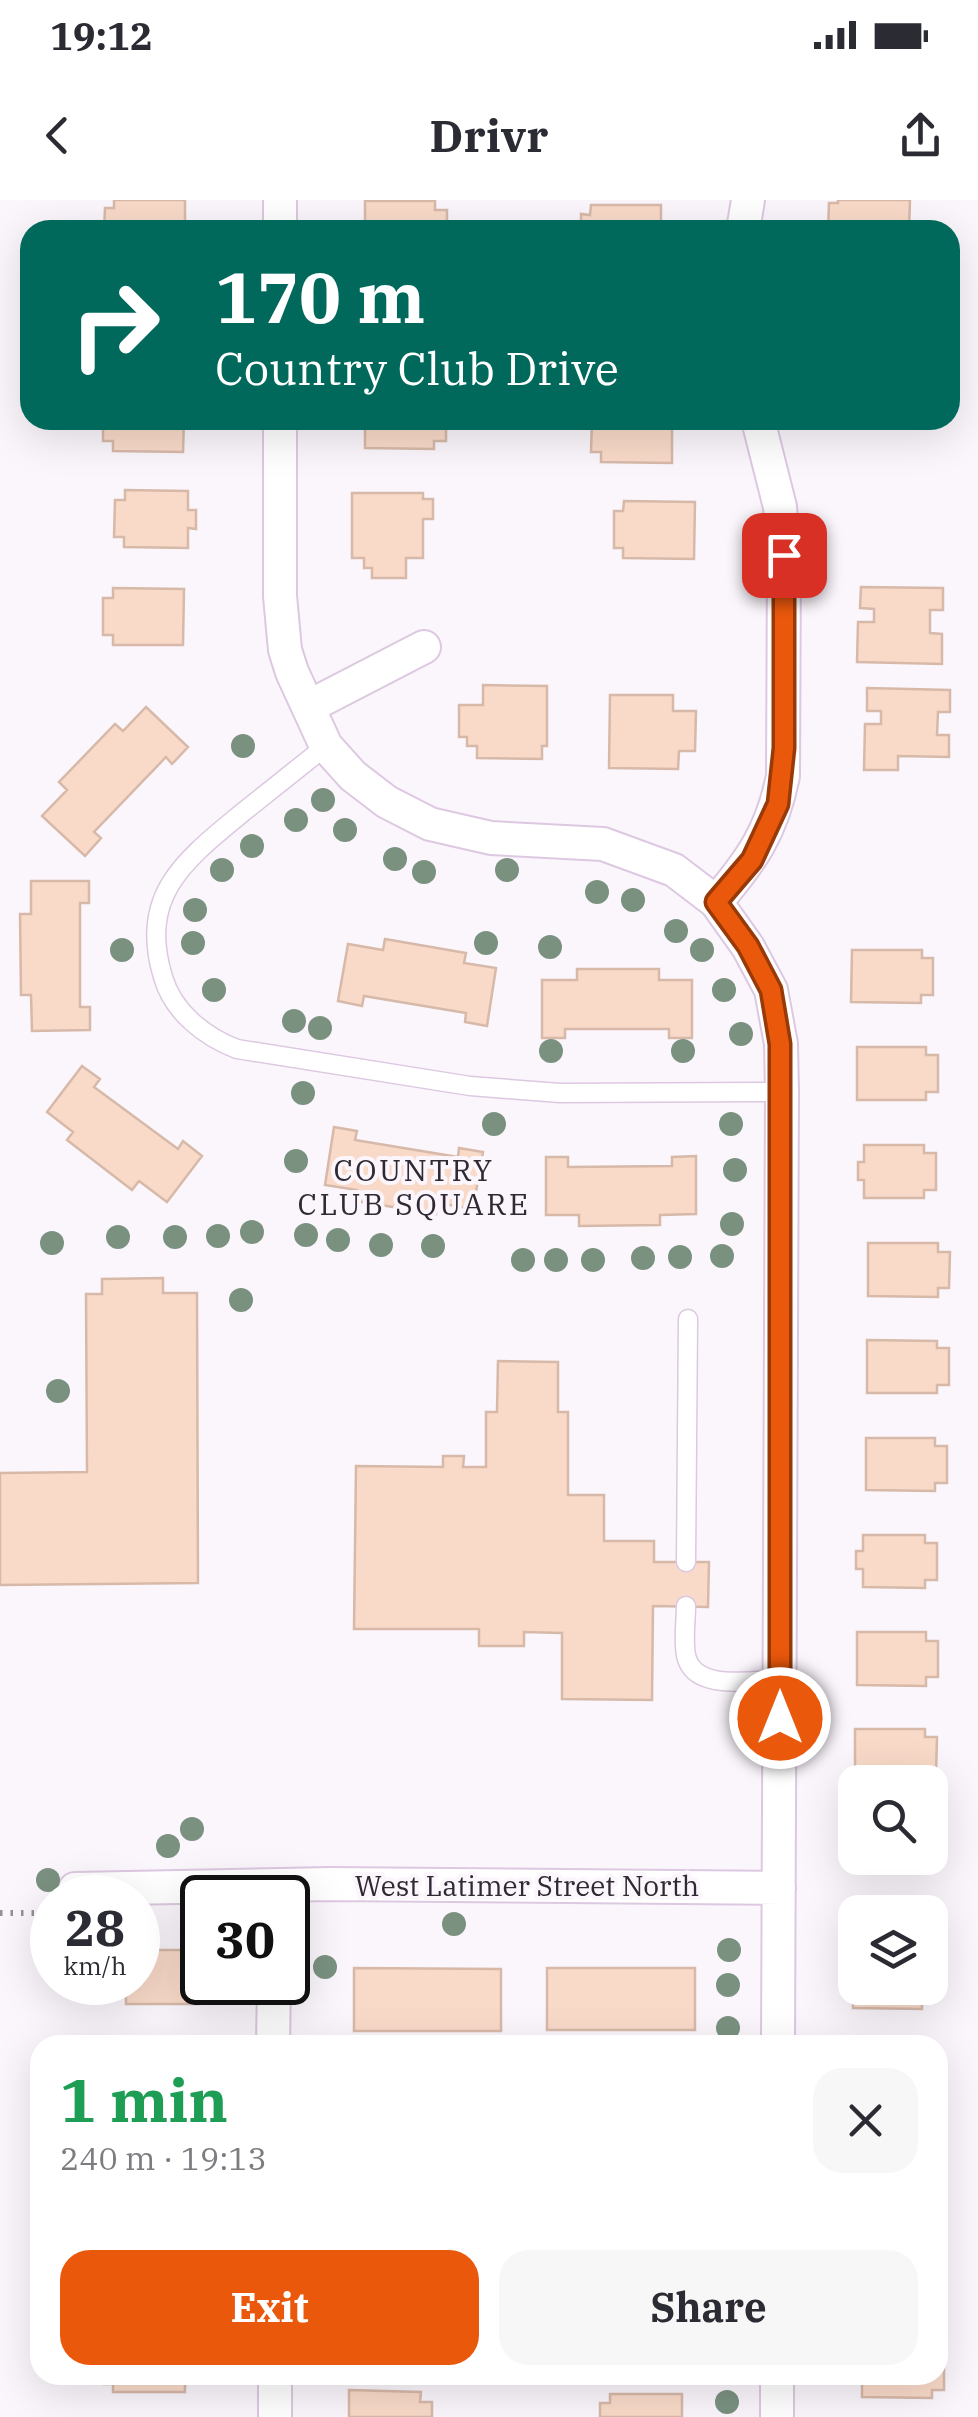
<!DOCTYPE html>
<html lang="en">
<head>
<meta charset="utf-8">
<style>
  :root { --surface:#fff; --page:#f7f7f7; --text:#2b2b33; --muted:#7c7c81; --accent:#ea580c }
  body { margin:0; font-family:"IBM Plex Serif",serif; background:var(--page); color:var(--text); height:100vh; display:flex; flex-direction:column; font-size:38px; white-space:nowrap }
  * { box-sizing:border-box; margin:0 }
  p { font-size:32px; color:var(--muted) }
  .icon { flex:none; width:55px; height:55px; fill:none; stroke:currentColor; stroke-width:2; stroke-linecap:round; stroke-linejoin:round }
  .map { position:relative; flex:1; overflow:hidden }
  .side { position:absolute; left:30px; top:1835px; width:918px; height:350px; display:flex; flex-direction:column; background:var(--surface); border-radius:30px; box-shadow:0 10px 40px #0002 }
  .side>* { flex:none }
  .hud { position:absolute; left:20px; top:20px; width:940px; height:210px; border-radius:30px; box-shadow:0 10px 40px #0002; background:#00695c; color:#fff; overflow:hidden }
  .buttons { position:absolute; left:838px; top:1565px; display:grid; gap:20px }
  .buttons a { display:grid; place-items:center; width:110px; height:110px; border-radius:20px; background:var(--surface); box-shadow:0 10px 40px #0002; font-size:50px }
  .speed { position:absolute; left:30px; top:1675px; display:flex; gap:20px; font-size:50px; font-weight:700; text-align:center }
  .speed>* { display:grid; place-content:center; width:130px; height:130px; border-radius:50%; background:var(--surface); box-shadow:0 10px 40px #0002; line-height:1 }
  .speed small { font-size:25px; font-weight:400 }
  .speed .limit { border:5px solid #111; border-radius:15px; background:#fff; color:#111 }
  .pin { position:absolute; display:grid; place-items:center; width:85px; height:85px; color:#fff; margin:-42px; border-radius:20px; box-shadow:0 5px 15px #0006 }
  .me { position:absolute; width:110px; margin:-55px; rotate:0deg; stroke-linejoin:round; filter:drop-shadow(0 0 8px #0008) }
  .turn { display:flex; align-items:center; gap:35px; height:210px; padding:0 30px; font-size:45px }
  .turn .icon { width:130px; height:130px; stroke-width:2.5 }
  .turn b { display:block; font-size:70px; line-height:85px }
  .round { display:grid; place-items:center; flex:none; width:105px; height:105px; border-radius:30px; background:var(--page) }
  .summary { display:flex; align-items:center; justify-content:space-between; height:170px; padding:0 30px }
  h1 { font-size:60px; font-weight:800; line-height:75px; color:#1e9e55 }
  .action { display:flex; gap:20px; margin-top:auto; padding:20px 30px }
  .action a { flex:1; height:115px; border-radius:30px; background:var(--accent); color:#fff; font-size:40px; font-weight:800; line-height:115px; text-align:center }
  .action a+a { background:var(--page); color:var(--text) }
  .status { display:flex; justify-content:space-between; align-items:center; height:70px; padding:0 50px; background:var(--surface); direction:ltr }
  .status svg { height:28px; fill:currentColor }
  header { display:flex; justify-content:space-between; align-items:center; height:130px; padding:0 30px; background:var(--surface); font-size:45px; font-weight:800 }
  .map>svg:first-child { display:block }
  .building { fill:#f9dac9; stroke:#d7b9a9; stroke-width:2.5 }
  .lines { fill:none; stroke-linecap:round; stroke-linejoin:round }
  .lane-casing { stroke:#ddc8e1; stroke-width:21 }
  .street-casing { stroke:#ddc8e1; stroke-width:36 }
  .path { stroke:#968f97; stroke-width:6; stroke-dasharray:2.5 8; stroke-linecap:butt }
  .lane { stroke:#fff; stroke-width:18 }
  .street { stroke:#fff; stroke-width:32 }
  .tree { fill:#7a9180 }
  .route-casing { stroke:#983908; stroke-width:25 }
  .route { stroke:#ea580c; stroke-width:18 }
  .labels { text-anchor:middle; stroke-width:8; stroke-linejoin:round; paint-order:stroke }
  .street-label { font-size:28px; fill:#302832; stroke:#fbf6fc }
  .neighbourhood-label { font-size:30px; letter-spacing:2.5px; fill:#302832; stroke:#fbf6fc }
</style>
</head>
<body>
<div class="status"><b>19:12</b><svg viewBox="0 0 49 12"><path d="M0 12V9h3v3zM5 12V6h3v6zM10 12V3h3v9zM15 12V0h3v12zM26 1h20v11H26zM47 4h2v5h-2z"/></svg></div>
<header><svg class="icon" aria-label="back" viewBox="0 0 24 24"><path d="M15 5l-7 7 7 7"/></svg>Drivr<svg class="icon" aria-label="share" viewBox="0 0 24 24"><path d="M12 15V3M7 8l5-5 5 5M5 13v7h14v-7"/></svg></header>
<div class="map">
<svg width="978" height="2217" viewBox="0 0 978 2217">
  <rect width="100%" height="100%" fill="#fbf6fc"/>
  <path class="building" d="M114 0H185V30H104L105 8H114Z
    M838 0H910L909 30H828L829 3H838Z
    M365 1H435V10H447V30H365Z
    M591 5H661V30H581V14L590 15Z
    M103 220H184L183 252 113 251V241H103Z
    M365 220H446V241H434V249L365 248Z
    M592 220H672V263L601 262V252H591Z
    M125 290 188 291V310H196V329L188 328V348L124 347V337H114L115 300H125Z
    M352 293H423V299H433V319H423V358H406V378H372V368H364V358H352Z
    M624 301 695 302 694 359 623 358V348H614V311H623Z
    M861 387 943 388V410H930V433L942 434V464L857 462 858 422H874V409L860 408Z
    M113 388 184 389 183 445H113V435H103V398H113Z
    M483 485 547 486V546H542V559L477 558V546H467V537H459V505H483Z
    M867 488 950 490V512H938L937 535H949V557L898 556V570H864L865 524H881V511H867Z
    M610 495H673V511H696L695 551H679L678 569 609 568Z
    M146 507 188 547 172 564 166 557 94 632 101 638 85 656 42 616 67 590 59 582 115 524 123 531Z
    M31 681H89V703H80V807H90V830L32 831 31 795H21L20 714H31Z
    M385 739 466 753 464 763 496 768 487 826 465 822 466 813 364 796 362 806 338 801 348 744 383 750Z
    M852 750H922V758H933V795H921V803L851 802Z
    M577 769H659V780H692V838H669V829H565V838H542V780H577Z
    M857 847H926V855H938V892H926V900H857Z
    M82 866 100 879 94 887 178 949 183 941 202 956 167 1002 139 981 132 990 67 940 73 932 47 912Z
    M334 927 357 931 355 940 458 957 459 948 483 952 473 1009 438 1003 436 1014 356 1001 357 990 325 985Z
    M864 945H924V953H936V990H924V998H864V980H858V962H864Z
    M696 956V1014L660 1015V1025L579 1026V1015H546V957H568V967L672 966V957Z
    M868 1043H938V1052H950L949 1088H938V1097L868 1096Z
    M163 1078V1093H197L198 1383 0 1385V1273L87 1272 86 1094H102V1079Z
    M867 1140 937 1141V1148H949V1185H937V1193H867Z
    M498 1161 558 1162V1212H568V1295H604V1341H654V1362H709L708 1407 653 1406 652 1500 562 1499V1433L524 1432V1446H479V1429H354L356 1266 443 1267V1256H464L463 1267H486V1212H497Z
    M866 1238H935V1246H947V1283H935V1291L866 1290Z
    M863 1335H925V1343H937V1380H925V1388L863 1387V1369H856V1351H863Z
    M857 1432H926V1441H938V1477H926V1486L857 1485Z
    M855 1529H925V1537H937L936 1574H925V1582H855Z
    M138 1750H198V1804H126V1796H116V1782H138Z
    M853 1756 855 1788H930V1764H934V1801H922V1809L853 1808Z
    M354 1768 501 1769V1831H354Z
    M547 1768H695V1830H547Z
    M938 2153H944V2190H932V2198L862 2197V2175H938Z
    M103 2175H185V2192H113V2184H103Z
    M349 2190 421 2192 420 2202H432V2217H349Z
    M610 2194H682V2217H600V2203H610Z"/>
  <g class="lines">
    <defs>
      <path id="lane" d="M326 546C298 568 270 591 242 613 185 660 138 695 163 777 173 812 205 837 237 849L470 886 560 893 782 892
        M686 1362 688 1119
        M686 1406C686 1422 683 1440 686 1455 693 1492 751 1480 780 1480"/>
      <path id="street" d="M280 0V30
        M743 30 748 0
        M280 220V396L285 450 292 472 326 546 353 576 387 602 430 624 491 638 603 644 674 670 716 702 748 747 771 790 781 844 782 892 778 1845
        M308 507 424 447
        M716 702C752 660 772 631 783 576L784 355 780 307 758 220
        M75 1689 330 1684 779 1688
        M273 1845 274 1782
        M275 2175V2217
        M777 2217V2175"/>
    </defs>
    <use href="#lane" class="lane-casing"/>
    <use href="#street" class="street-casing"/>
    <path class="path" d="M0 1713H52"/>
    <use href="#lane" class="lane"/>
    <use href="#street" class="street"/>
  </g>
  <g class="tree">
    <circle cx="243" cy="546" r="12"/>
    <circle cx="323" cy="600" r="12"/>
    <circle cx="296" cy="620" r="12"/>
    <circle cx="345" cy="630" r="12"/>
    <circle cx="252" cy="646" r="12"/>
    <circle cx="395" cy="659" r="12"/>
    <circle cx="222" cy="670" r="12"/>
    <circle cx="507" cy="670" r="12"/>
    <circle cx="424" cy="672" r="12"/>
    <circle cx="597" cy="692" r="12"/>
    <circle cx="633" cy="700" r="12"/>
    <circle cx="195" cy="710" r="12"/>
    <circle cx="676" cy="731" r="12"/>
    <circle cx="193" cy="743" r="12"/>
    <circle cx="486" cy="743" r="12"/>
    <circle cx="550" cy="747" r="12"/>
    <circle cx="122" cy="750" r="12"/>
    <circle cx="702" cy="750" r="12"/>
    <circle cx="214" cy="790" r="12"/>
    <circle cx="724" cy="790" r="12"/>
    <circle cx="294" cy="821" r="12"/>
    <circle cx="320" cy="828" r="12"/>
    <circle cx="741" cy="834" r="12"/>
    <circle cx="551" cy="851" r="12"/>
    <circle cx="683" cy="851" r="12"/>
    <circle cx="303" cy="893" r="12"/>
    <circle cx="494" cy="924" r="12"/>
    <circle cx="731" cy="924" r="12"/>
    <circle cx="296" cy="961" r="12"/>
    <circle cx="735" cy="970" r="12"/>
    <circle cx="732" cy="1024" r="12"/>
    <circle cx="252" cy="1032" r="12"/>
    <circle cx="306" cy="1035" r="12"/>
    <circle cx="218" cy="1036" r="12"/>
    <circle cx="118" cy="1037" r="12"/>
    <circle cx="175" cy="1037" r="12"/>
    <circle cx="338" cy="1040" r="12"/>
    <circle cx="52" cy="1043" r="12"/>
    <circle cx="381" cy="1045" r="12"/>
    <circle cx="433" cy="1046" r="12"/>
    <circle cx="722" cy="1056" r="12"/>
    <circle cx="680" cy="1057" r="12"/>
    <circle cx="643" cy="1058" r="12"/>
    <circle cx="523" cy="1060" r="12"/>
    <circle cx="556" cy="1060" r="12"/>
    <circle cx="593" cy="1060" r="12"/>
    <circle cx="241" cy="1100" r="12"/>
    <circle cx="58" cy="1191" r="12"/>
    <circle cx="192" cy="1629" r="12"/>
    <circle cx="168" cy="1646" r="12"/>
    <circle cx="48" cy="1680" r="12"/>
    <circle cx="454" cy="1724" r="12"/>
    <circle cx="729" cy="1750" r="12"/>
    <circle cx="325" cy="1767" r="12"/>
    <circle cx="728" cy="1785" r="12"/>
    <circle cx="728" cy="1828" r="12"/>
    <circle cx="727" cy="2202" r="12"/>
  </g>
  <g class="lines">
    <defs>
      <path id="route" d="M780 1518V844L771 790 748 746 716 702 752 660 778 604 784 548V355"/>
    </defs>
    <use href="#route" class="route-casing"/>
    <use href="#route" class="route"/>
  </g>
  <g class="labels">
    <g class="street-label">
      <text x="527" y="1696">West Latimer Street North</text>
    </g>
    <g class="neighbourhood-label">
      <text x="414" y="981">COUNTRY<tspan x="414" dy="34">CLUB SQUARE</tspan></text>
    </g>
  </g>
</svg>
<div class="buttons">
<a><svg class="icon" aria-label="search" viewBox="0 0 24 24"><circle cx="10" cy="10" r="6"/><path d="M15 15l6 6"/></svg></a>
<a><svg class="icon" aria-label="layers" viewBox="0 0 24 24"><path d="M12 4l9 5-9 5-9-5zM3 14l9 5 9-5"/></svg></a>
</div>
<div class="speed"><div>28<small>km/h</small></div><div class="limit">30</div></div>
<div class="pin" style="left:784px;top:355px;background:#d93025"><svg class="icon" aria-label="arrive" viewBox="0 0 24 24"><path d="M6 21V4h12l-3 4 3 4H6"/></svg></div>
<svg class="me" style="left:780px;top:1518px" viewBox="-20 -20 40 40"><circle r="17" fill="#ea580c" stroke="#fff" stroke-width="3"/><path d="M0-11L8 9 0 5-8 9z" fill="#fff"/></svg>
<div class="hud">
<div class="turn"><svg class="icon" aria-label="right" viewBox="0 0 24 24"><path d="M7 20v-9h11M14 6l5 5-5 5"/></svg><div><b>170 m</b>Country Club Drive</div></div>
</div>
<section class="side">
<div class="summary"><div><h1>1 min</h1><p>240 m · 19:13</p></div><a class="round"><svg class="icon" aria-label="close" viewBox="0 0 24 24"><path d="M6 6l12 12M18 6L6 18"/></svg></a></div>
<div class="action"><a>Exit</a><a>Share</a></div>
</section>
</div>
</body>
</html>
